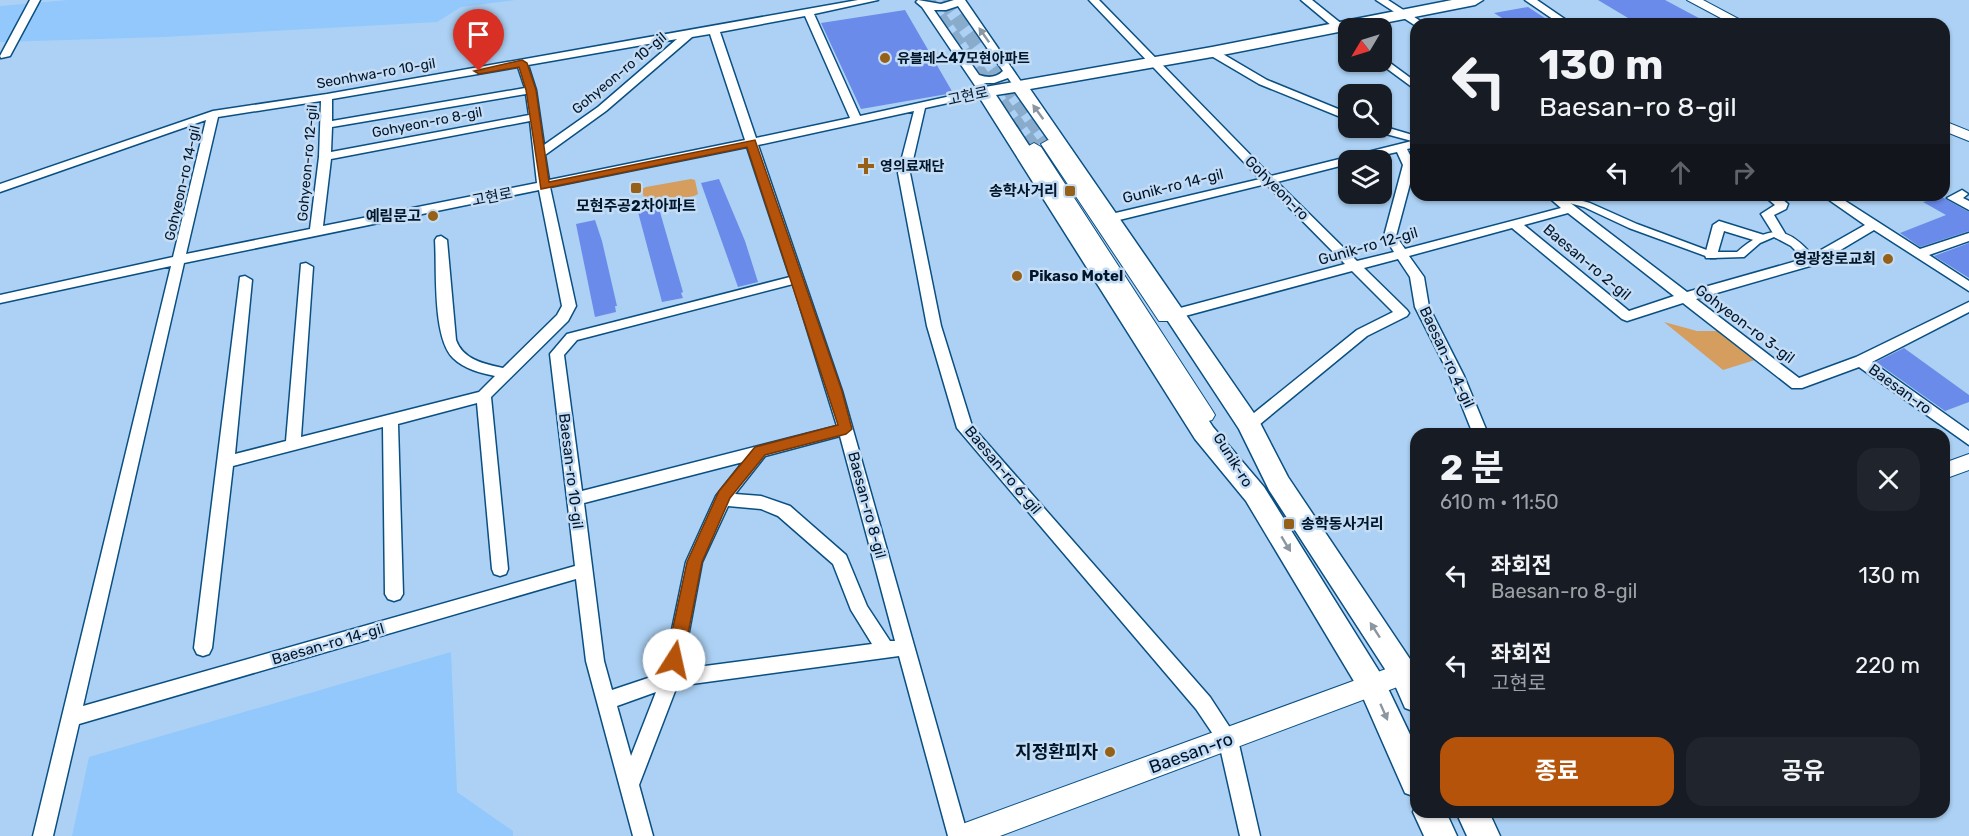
<!DOCTYPE html>
<html lang="ko">
<head>
<meta charset="utf-8">
<style>
  :root { --surface:#171b24; --page:#20242c; --text:#f1f3f6; --muted:#9ea1a6; --accent:#b45309 }
  body { margin:0; font-family:Rubik,"Noto Sans KR",sans-serif; background:var(--page); color:var(--text); height:100vh; display:flex; flex-direction:column; font-size:22px; white-space:nowrap }
  * { box-sizing:border-box; margin:0 }
  p { font-size:20px; color:var(--muted) }
  .icon { flex:none; width:33px; height:33px; fill:none; stroke:currentColor; stroke-width:2; stroke-linecap:round; stroke-linejoin:round }
  .map { position:relative; flex:1; overflow:hidden }
  .sheet { position:absolute; left:1410px; top:428px; width:540px; height:390px; display:flex; flex-direction:column; background:var(--surface); border-radius:18px; box-shadow:0 2px 4px #0004 }
  .sheet>* { flex:none }
  .top-card { position:absolute; left:1410px; top:18px; width:540px; height:183px; border-radius:18px; box-shadow:0 2px 4px #0004; background:#171b24; color:var(--text); overflow:hidden }
  .needle { width:39px; rotate:232deg }
  .buttons { position:absolute; left:1338px; top:18px; display:grid; gap:12px }
  .buttons a { display:grid; place-items:center; width:54px; height:54px; border-radius:12px; background:var(--surface); box-shadow:0 2px 4px #0004; font-size:30px }
  .pin { position:absolute; display:grid; place-items:center; width:51px; height:51px; color:#fff; margin:-62px -26px; border-radius:50% 50% 50% 0; rotate:-45deg; box-shadow:0 0 6px #0007 }
  .pin .icon { rotate:45deg }
  .me { position:absolute; width:66px; margin:-33px; rotate:10deg; stroke-linejoin:round; filter:drop-shadow(0 0 4px #0008) }
  .turn { display:flex; align-items:center; gap:21px; height:126px; padding:0 30px; font-size:27px }
  .turn .icon { width:78px; height:78px; stroke-width:2.5 }
  .turn b { display:block; font-size:42px; line-height:51px }
  .lanes { display:flex; align-items:center; height:57px; padding:0 30px; background:#0003; justify-content:center; gap:30px; direction:ltr }
  .lanes .off { opacity:.35 }
  .round { display:grid; place-items:center; flex:none; width:63px; height:63px; border-radius:18px; background:var(--page) }
  .head { display:flex; align-items:center; justify-content:space-between; height:102px; padding:0 30px }
  h1 { font-size:36px; font-weight:700; line-height:45px }
  .button { display:flex; gap:12px; margin-top:auto; padding:12px 30px }
  .button a { flex:1; height:69px; border-radius:18px; background:var(--accent); color:#fff; font-size:24px; font-weight:700; line-height:69px; text-align:center }
  .button a+a { background:var(--page); color:var(--text) }
  ul { padding:0; list-style:none }
  li { display:flex; align-items:center; gap:18px; height:90px; padding:0 30px }
  li div { flex:1 }
  li b { display:block; font-size:22px }
  li em { font-style:normal }
  .map>svg:first-child { display:block }
  .built { fill:#92c8fc }
  .green { fill:#d59d5e }
  .building { fill:#6a8be9 }
  .lines { fill:none; stroke-linecap:round; stroke-linejoin:round }
  .tertiary-tunnel { stroke:#8aaccc; stroke-width:14; stroke-dasharray:14 7; stroke-linecap:butt }
  .pedestrian-casing { stroke:#0a4f82; stroke-width:3 }
  .minor-casing { stroke:#0a4f82; stroke-width:3 }
  .tertiary-casing { stroke:#0a4f82; stroke-width:2 }
  .primary-casing { stroke:#0a4f82; stroke-width:3 }
  .pedestrian { fill:#fff; fill-rule:evenodd }
  .minor { fill:#fff; fill-rule:evenodd }
  .tertiary { fill:#fff; fill-rule:evenodd }
  .primary { fill:#fff; fill-rule:evenodd }
  .oneway { fill:#8c96a0 }
  .route { fill:#b45309; stroke:#753606; stroke-width:1.5 }
  .poi-dot { fill:#976019; stroke:#c4dcf4; stroke-width:2 }
  .labels { text-anchor:middle; stroke-width:5; stroke-linejoin:round; paint-order:stroke }
  .far-poi-label { font-size:14px; font-weight:bold; fill:#00162b; stroke:#c4dcf4; text-anchor:start }
  .far-street-label { font-size:14px; fill:#00162b; stroke:#c4dcf4 }
  .street-label { font-size:15px; fill:#00162b; stroke:#c4dcf4 }
  .poi-label { font-size:15px; font-weight:bold; fill:#00162b; stroke:#c4dcf4; text-anchor:end }
  .near-poi-label { font-size:18px; font-weight:bold; fill:#00162b; stroke:#c4dcf4; text-anchor:end }
  .near-street-label { font-size:18px; fill:#00162b; stroke:#c4dcf4 }
</style>
</head>
<body>
<div class="map">
<svg width="1969" height="836" viewBox="0 0 1969 836">
  <rect width="100%" height="100%" fill="#acd1f4"/>
  <path class="built" d="M68 0H515L461 7 437 22 164 37 0 42V6Z
    M451 652 457 792 513 831V836H72L89 757Z"/>
  <path class="green" d="M691 179 695 180 698 194 694 196 648 204 645 203 642 189 646 187Z
    M1664 322 1697 331H1719L1755 360 1723 370Z"/>
  <path class="building" d="M1598 0H1665L1710 24H1638Z
    M1528 7 1554 24H1512L1494 13Z
    M905 10 953 93 861 109 821 23Z
    M719 179 745 241 758 282 738 287 701 183Z
    M1942 197 1969 212V231L1920 247 1900 233 1946 215 1923 202Z
    M656 208 657 212H660L683 292 681 293 683 298 662 302 638 212Z
    M595 220 602 241 617 306H615L616 312 595 317 576 224Z
    M1969 243V278L1934 256Z
    M1904 348 1969 395V402L1945 411 1876 362Z"/>
  <g class="lines">
    <path class="tertiary-tunnel" d="M927 0 1034 147
      M944 0 1048 144"/>
    <defs>
      <path id="pedestrian" d="M1550 195H1561L1590 203 1637 224 1712 252H1737C1771 222 1790 227 1817 261L1812 264 1808 263 1791 246 1774 237 1760 243 1744 257 1711 258 1629 228 1584 207 1551 198Z"/>
      <path id="minor" d="M30 0H40L10 56 1 58 0 56Z
        M858 0H878L814 14 860 116 978 90 922 7 916 2 918 0 941 4 954 0H965L1024 86 1023 88H1015L1008 78 994 83H984L990 92 989 94 925 108 910 173 941 326 972 426 1210 697 1238 740 1260 836H1240L1219 743 1196 709 957 428 927 326 898 173 914 111 758 145 842 391 968 836H948L899 656 677 686 639 785 653 836H633L586 661 576 579 79 724 53 836H33L171 266 0 303V295L173 257 206 120 0 192V184L213 111 327 94ZM958 6 1003 71C996 78 988 78 979 75L934 10H946ZM805 16 850 118 756 138 720 32ZM710 34 745 140 549 180 545 155 606 111 692 37ZM677 39 598 107 544 145 536 90 528 65ZM518 67 525 88 332 121V99ZM526 94 529 115 331 152 332 127ZM321 101 319 157 310 229 186 254 218 117ZM530 121 537 183 323 226 331 159ZM747 147 790 277 567 334 550 354 575 566 83 706 184 263 539 190 562 306 557 315 503 368C485 364 463 360 456 340L447 240 441 236 437 237 435 240C437 269 432 337 453 358 464 369 481 373 495 376L479 392 301 437 313 267 306 263 301 264 286 441 235 454 252 280 245 276 240 277 194 648 197 654 203 656 209 654 212 648 233 466 383 427 385 594 388 599 394 601 400 599 403 594 398 424 477 403 492 569 494 574 500 576 506 574 508 569 491 397 568 321 576 306 550 187ZM793 284 837 426 582 491 564 355 577 340ZM840 436 895 641H890L867 606 846 555 790 506 761 496 735 494 765 456ZM743 462 716 496 686 562 663 673 612 690 604 661 584 503ZM728 506 761 509 778 516 833 564 851 610 872 644 682 669 702 562ZM656 692 631 756 617 706Z
        M1089 0H1099L1271 176 1412 141 1371 130 1370 128 1382 126 1416 136V147L1407 149 1415 165 1396 236 1405 249 1561 208 1546 195H1560L1687 292 1807 258 1865 225 1822 195H1836L1920 249 1969 233V241L1929 255 1969 281V291L1874 230 1817 264 1696 299 1799 378 1856 357 1969 302V312L1872 362 1969 431V445L1859 367 1802 388H1792L1683 303 1627 321 1622 319 1512 228 1409 256 1424 277 1429 307 1464 376 1488 434H1473L1450 376 1415 307 1410 277 1398 259 1364 268 1407 310 1409 313 1407 316 1367 336 1254 429H1244L1241 425 1244 421 1357 330 1393 312 1352 271 1174 319 1169 317 1167 314 1169 311 1345 264 1266 184 1111 222 1107 221 1105 218 1107 215 1260 179ZM1397 152 1403 165 1384 236 1394 252 1357 261 1277 182 1348 164V160H1361ZM1568 213 1674 296 1629 311 1524 225Z
        M1301 0H1312L1348 29V37L1344 36Z
        M1376 0H1388L1425 24 1416 26Z
        M1525 0H1537L1572 24H1560Z
        M1208 50H1216L1267 80 1348 113V120L1259 84 1208 54Z
        M1382 57 1416 82V90L1378 62H1382Z
        M1962 190 1968 194 1963 198 1969 201V210L1947 198Z
        M1763 195H1777L1788 204 1786 209 1774 215 1786 235 1784 238H1776L1761 214 1775 205Z
        M1719 221 1764 235 1766 238 1760 242 1724 231 1717 255 1716 258H1706L1705 255 1713 225Z"/>
      <path id="tertiary" d="M1687 0H1703L1748 24H1732Z
        M1944 121 1969 131V141L1944 131Z
        M1048 140 1053 141 1171 313 1174 317 1171 321H1159L1041 144Z
        M1034 143 1041 147 1212 410 1215 415 1212 420 1205 422 1198 420 1027 147Z
        M1969 454V470L1944 479V463Z
        M1416 658V680L1000 836H952L956 827 965 823Z"/>
      <path id="primary" d="M1452 0H1483L1475 5 1212 57 1030 89 1258 419 1288 477 1414 665 1416 712 1405 708 1394 683 1269 490 1239 429 1048 139 1015 92 996 95 1213 427 1264 487 1382 676 1416 747V797L1405 793 1361 693 1246 501 1195 439 976 92 979 88 985 87 1212 47Z
        M1416 805V812H1446L1457 836H1424L1413 812Z
        M1456 812H1489L1500 836H1467Z"/>
    </defs>
    <use href="#pedestrian" class="pedestrian-casing"/>
    <use href="#minor" class="minor-casing"/>
    <use href="#tertiary" class="tertiary-casing"/>
    <use href="#primary" class="primary-casing"/>
    <use href="#pedestrian" class="pedestrian"/>
    <use href="#minor" class="minor"/>
    <use href="#tertiary" class="tertiary"/>
    <use href="#primary" class="primary"/>
  </g>
  <defs><path id="oneway-solid" d="M-6-.8H1V-3.2L6.5 0L1 3.2V.8H-6Z" transform="scale(1.5)"/></defs>
  <g class="oneway">
    <use href="#oneway-solid" transform="translate(984 35) rotate(-125)"/>
    <use href="#oneway-solid" transform="translate(1038 112) rotate(-126)"/>
    <use href="#oneway-solid" transform="translate(1286 544) rotate(59)"/>
    <use href="#oneway-solid" transform="translate(1375 630) rotate(-123)"/>
    <use href="#oneway-solid" transform="translate(1384 712) rotate(66)"/>
  </g>
  <path class="route" d="M522 60 527 63 536 90 549 182 755 140 842 391 852 429 846 434 765 455 730 498 702 562 683 660 680 665 674 667 668 665 666 660 687 562 719 491 755 447 838 425 747 147 541 189 526 90 519 67 479 74 474 71Z"/>
  <g class="poi-dot">
    <circle cx="885" cy="58" r="6"/>
    <path d="M863 157h6v6h6v6h-6v6h-6v-6h-6v-6h6z"/>
    <rect x="630" y="182" width="12" height="12" rx="3"/>
    <rect x="1064" y="185" width="12" height="12" rx="3"/>
    <circle cx="433" cy="216" r="6"/>
    <circle cx="1888" cy="259" r="6"/>
    <circle cx="1017" cy="276" r="6"/>
    <rect x="1283" y="518" width="12" height="12" rx="3"/>
    <circle cx="1110" cy="752" r="6"/>
  </g>
  <g class="labels">
    <g class="far-poi-label">
      <text x="897" y="63">유블레스47모현아파트</text>
      <text x="880" y="171">영의료재단</text>
    </g>
    <g class="far-street-label">
      <text transform="translate(376 73) rotate(-10)" y="5">Seonhwa-ro 10-gil</text>
      <text transform="translate(619 73) rotate(-40)" y="5">Gohyeon-ro 10-gil</text>
      <text transform="translate(427 122) rotate(-11)" y="5">Gohyeon-ro 8-gil</text>
      <text transform="translate(307 163) rotate(-85)" y="5">Gohyeon-ro 12-gil</text>
      <text transform="translate(182 183) rotate(-77)" y="5">Gohyeon-ro 14-gil</text>
    </g>
    <g class="street-label">
      <text transform="translate(968 96) rotate(-12)" y="5">고현로</text>
      <text transform="translate(1173 186) rotate(-14)" y="5">Gunik-ro 14-gil</text>
      <text transform="translate(1277 188) rotate(45)" y="5">Gohyeon-ro</text>
      <text transform="translate(492 197) rotate(-11)" y="5">고현로</text>
      <text transform="translate(1368 246) rotate(-16)" y="5">Gunik-ro 12-gil</text>
      <text transform="translate(1587 262) rotate(40)" y="5">Baesan-ro 2-gil</text>
      <text transform="translate(1745 324) rotate(37)" y="5">Gohyeon-ro 3-gil</text>
      <text transform="translate(1447 357) rotate(65)" y="5">Baesan-ro 4-gil</text>
      <text transform="translate(1900 389) rotate(36)" y="5">Baesan-ro</text>
      <text transform="translate(1233 460) rotate(58)" y="5">Gunik-ro</text>
      <text transform="translate(1003 470) rotate(50)" y="5">Baesan-ro 6-gil</text>
      <text transform="translate(571 471) rotate(83)" y="5">Baesan-ro 10-gil</text>
      <text transform="translate(867 505) rotate(75)" y="5">Baesan-ro 8-gil</text>
      <text transform="translate(328 644) rotate(-16)" y="5">Baesan-ro 14-gil</text>
    </g>
    <g class="poi-label">
      <text x="1058" y="196">송학사거리</text>
      <text x="636" y="211" text-anchor="middle">모현주공2차아파트</text>
      <text x="421" y="221">예림문고</text>
      <text x="1876" y="264">영광장로교회</text>
      <text x="1029" y="281" text-anchor="start">Pikaso Motel</text>
      <text x="1301" y="529" text-anchor="start">송학동사거리</text>
    </g>
    <g class="near-poi-label">
      <text x="1098" y="758">지정환피자</text>
    </g>
    <g class="near-street-label">
      <text transform="translate(1191 753) rotate(-20)" y="6">Baesan-ro</text>
    </g>
  </g>
</svg>
<div class="buttons">
<a><svg class="needle" viewBox="-14 -14 28 28"><path d="M0-13l5 13h-10z" fill="#e53935"/><path d="M0 13l5-13h-10z" fill="#9ea1a6"/></svg></a>
<a><svg class="icon" aria-label="search" viewBox="0 0 24 24"><circle cx="10" cy="10" r="6"/><path d="M15 15l6 6"/></svg></a>
<a><svg class="icon" aria-label="layers" viewBox="0 0 24 24"><path d="M12 4l9 5-9 5-9-5zM3 14l9 5 9-5"/></svg></a>
</div>
<div class="pin" style="left:479px;top:71px;background:#d93025"><svg class="icon" aria-label="arrive" viewBox="0 0 24 24"><path d="M6 21V4h12l-3 4 3 4H6"/></svg></div>
<svg class="me" style="left:674px;top:660px" viewBox="-20 -20 40 40"><circle r="19" fill="#fff"/><path d="M0-13L10 11 0 6-10 11z" fill="#b45309"/></svg>
<div class="top-card">
<div class="turn"><svg class="icon" aria-label="left" viewBox="0 0 24 24"><path d="M17 20v-9H6M10 6l-5 5 5 5"/></svg><div><b>130 m</b>Baesan-ro 8-gil</div></div>
<div class="lanes"><svg class="icon" aria-label="left" viewBox="0 0 24 24"><path d="M17 20v-9H6M10 6l-5 5 5 5"/></svg><svg class="icon off" aria-label="ahead" viewBox="0 0 24 24"><path d="M12 20V5M6 11l6-6 6 6"/></svg><svg class="icon off" aria-label="right" viewBox="0 0 24 24"><path d="M7 20v-9h11M14 6l5 5-5 5"/></svg></div>
</div>
<section class="sheet">
<div class="head"><div><h1>2 분</h1><p>610 m · 11:50</p></div><a class="round"><svg class="icon" aria-label="close" viewBox="0 0 24 24"><path d="M6 6l12 12M18 6L6 18"/></svg></a></div>
<ul>
<li><svg class="icon" aria-label="left" viewBox="0 0 24 24"><path d="M17 20v-9H6M10 6l-5 5 5 5"/></svg><div><b>좌회전</b><p>Baesan-ro 8-gil</p></div><em>130 m</em></li>
<li><svg class="icon" aria-label="left" viewBox="0 0 24 24"><path d="M17 20v-9H6M10 6l-5 5 5 5"/></svg><div><b>좌회전</b><p>고현로</p></div><em>220 m</em></li>
</ul>
<div class="button"><a>종료</a><a>공유</a></div>
</section>
</div>
</body>
</html>
